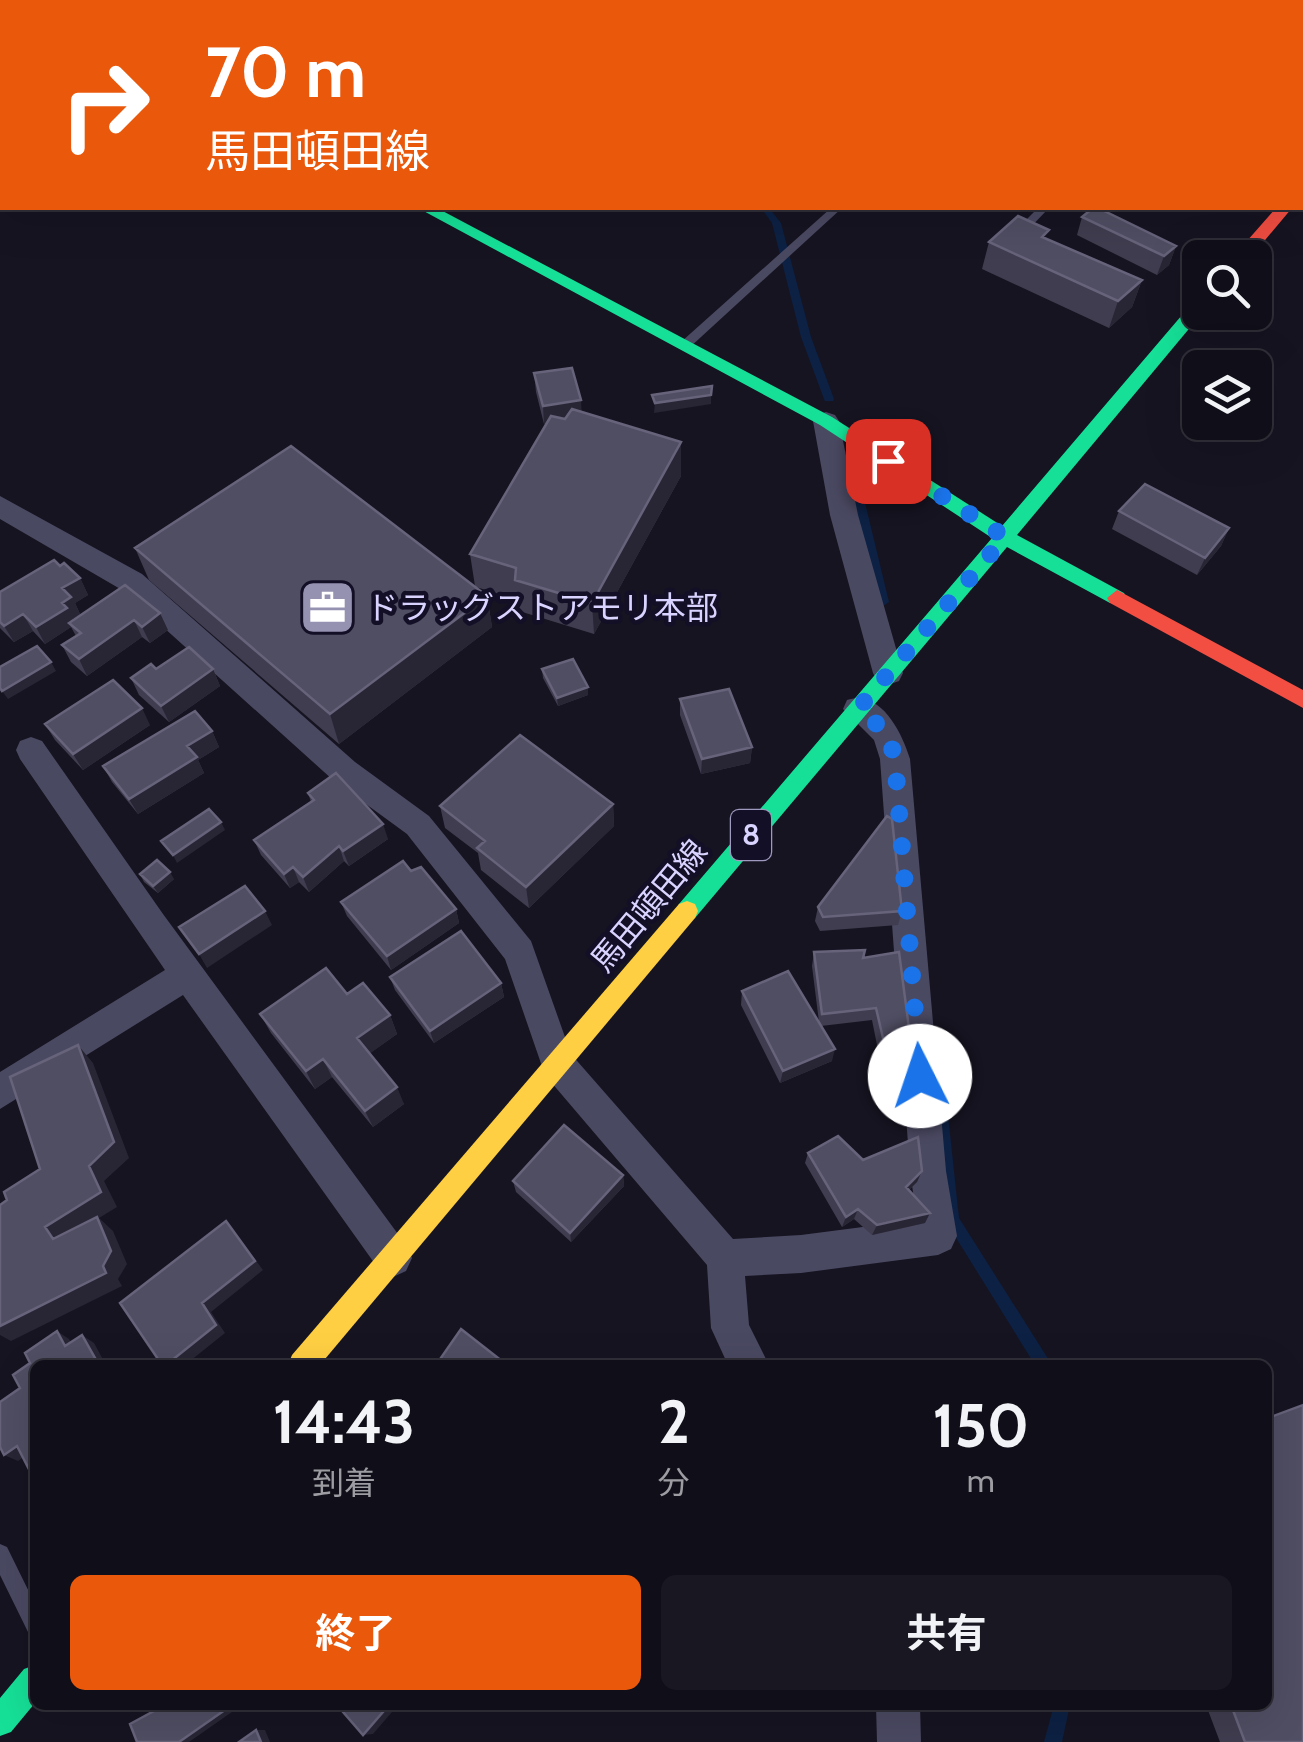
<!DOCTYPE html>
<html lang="ja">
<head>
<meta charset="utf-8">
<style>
  :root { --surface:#100f19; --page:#191822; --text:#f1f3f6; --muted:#9c9ca2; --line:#302f38; --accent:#ea580c }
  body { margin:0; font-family:Cabin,"Noto Sans JP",sans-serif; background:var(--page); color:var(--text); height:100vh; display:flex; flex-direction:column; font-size:38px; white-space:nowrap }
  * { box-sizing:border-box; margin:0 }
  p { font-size:32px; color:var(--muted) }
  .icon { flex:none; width:55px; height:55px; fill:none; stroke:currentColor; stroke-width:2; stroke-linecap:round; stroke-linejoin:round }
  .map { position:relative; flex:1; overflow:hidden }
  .details { position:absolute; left:30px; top:1360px; width:1242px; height:350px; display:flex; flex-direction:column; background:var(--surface); border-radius:15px; box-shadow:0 10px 40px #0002,0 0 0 2px var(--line) }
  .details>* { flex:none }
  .top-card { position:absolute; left:0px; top:0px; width:1305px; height:210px; box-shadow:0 10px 40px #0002,0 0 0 2px var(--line); background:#ea580c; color:#fff; overflow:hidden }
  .buttons { position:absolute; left:1182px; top:240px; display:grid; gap:20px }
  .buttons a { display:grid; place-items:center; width:90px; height:90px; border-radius:15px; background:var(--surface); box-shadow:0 10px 40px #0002,0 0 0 2px var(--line); font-size:50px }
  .pin { position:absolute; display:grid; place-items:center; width:85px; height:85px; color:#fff; margin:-42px; border-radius:20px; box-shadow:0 5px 15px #0006 }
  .me { position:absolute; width:110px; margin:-55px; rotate:356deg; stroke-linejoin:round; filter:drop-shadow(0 0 8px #0008) }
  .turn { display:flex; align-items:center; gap:35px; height:210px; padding:0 40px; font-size:45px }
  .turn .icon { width:130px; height:130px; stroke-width:2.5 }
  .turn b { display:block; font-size:70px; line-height:85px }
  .eta { display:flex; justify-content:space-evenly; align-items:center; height:170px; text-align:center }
  .eta b { font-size:60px; font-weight:700; line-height:70px }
  .button { display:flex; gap:20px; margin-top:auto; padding:20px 40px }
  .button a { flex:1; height:115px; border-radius:15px; background:var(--accent); color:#fff; font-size:40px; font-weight:700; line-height:115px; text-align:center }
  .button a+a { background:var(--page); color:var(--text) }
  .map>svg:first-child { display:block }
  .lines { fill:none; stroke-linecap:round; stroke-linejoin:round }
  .stream { fill:#0d2144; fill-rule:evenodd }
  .lane { fill:#4a4962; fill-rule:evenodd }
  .street { fill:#4a4962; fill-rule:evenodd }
  .fast { fill:#16e098; fill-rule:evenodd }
  .slow { fill:#ffcf43; fill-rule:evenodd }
  .jam { fill:#f24e42; fill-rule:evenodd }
  .wall { fill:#403d50 }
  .shaded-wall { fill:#282635 }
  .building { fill:#504e63; stroke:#66637b; stroke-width:2.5 }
  .route { stroke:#1a73e8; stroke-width:18; stroke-dasharray:0 32.4 }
  .labels { text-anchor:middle; stroke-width:9; stroke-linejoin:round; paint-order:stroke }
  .shield { fill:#130f26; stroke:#9e99be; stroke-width:2.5 }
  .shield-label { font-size:30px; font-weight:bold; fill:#d9d4ff }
  .poi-label { font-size:32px; fill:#d9d4ff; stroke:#130f26; text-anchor:start }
  .street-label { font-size:32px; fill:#d9d4ff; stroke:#130f26 }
</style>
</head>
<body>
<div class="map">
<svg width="1303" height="1742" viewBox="0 0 1303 1742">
  <rect width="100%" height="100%" fill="#161421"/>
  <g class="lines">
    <path class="stream" d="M601 0H614L616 2H605Z
      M761 208H769L781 223 811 337 834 399 833 401H825L824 399 801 337 772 223Z
      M848 449 853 453 889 602 883 606 877 602 843 453Z
      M941 1108 946 1110 948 1115 959 1218 1052 1365H1035L945 1220 934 1115 936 1110Z
      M1054 1705H1070L1062 1742H1044Z"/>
    <path class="lane" d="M820 0H831L829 2H819Z
      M1038 0H1048L1046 2H1037Z
      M1242 0H1252L1250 2H1241Z
      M1302 124H1303V130H1302Z
      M831 208H842L689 348H681V342Z
      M1038 208H1049L1023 235H1015V231Z
      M0 1544 7 1547 35 1604V1635L28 1632 0 1575Z"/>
    <path class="street" d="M826 412 835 415 839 421 858 515 903 673 899 681 888 685 877 681 873 673 830 515 813 421 817 415Z
      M0 496 142 574 355 762 429 816 531 941 571 1054 733 1239 801 1235 917 1220 910 1171 880 759 874 740 843 709 847 700C881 689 902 733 910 759L946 1171 957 1236 951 1249 938 1255 801 1273 745 1276 749 1325 769 1365H728L711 1328 707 1265 545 1075 505 959 407 834 333 780 122 590 0 519Z
      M31 737 42 741 163 914 406 1245 412 1258 406 1271 393 1277 380 1271 183 995 0 1109V1072L165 970 20 759 16 750 20 741Z
      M876 1705H920L921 1742H877Z"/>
    <path class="fast" d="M37 0H54L55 2H39Z
      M418 208H437L832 417 1002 526 1194 301 1200 299V312H1203L1017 535 1124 593 1127 598 1124 603H1110L1007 547 695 918 687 921 679 918 676 911 679 904 992 538 820 425Z
      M35 1665V1703L11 1732 0 1736V1698L24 1669Z"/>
    <path class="slow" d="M687 901 695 904 698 911 695 918 320 1365H288L292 1355 679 904Z"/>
    <path class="jam" d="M1276 208H1292L1250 258H1232Z
      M1117 590 1303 690V708L1110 603 1107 598Z"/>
  </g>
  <path class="wall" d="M924 0H1001L998 2H923Z
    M1082 217 1176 246 1169 265 1157 275 1077 235Z
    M1046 239 1142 280 1132 307 1109 328 982 269 989 242Z
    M534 373 582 412 681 476 594 634 519 611 518 600 476 587 487 596 492 627 339 744 149 580 135 548 475 586 470 554 546 424H544L536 392Z
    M1119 511 1229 528 1221 546 1197 575 1112 529Z
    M60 566 80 578 88 595 75 603 80 614 72 619 73 620 125 585 168 630 150 643 142 637 87 676 71 662 62 645 76 636 71 627 45 644 33 631 14 642 0 628V592Z
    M156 669H213L220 686 169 722 139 695 131 678Z
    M542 669 588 687V695L558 706 543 678Z
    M680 699 752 747 750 763 701 774 680 715Z
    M45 724 150 725 83 770 55 740Z
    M212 731 219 747 198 760 204 773 138 814 112 782 103 766Z
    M308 793 388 839 349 866 344 861 309 892 299 882 290 888 261 855 254 840 311 802Z
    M613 804 614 826 529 908 481 870 478 853 445 828 440 806Z
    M411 871 456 909 459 923 391 970 347 916 341 902Z
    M140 874 174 879 158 893 144 882Z
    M818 907 902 911 898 925 820 931 815 921Z
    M814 952 863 958 910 1036 906 1048 878 1050 872 1020 821 1026 832 1061 780 1083 741 1005 742 991 819 1022 812 966Z
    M390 977 501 983 504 997 434 1043 395 990Z
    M347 994 390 1015 397 1034 370 1053 404 1104 373 1127 332 1077 315 1089 271 1033 260 1014Z
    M808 1153 863 1160 922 1171 917 1182 909 1190 925 1223 872 1235 854 1219 842 1227 805 1163Z
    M623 1175 624 1186 571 1242 516 1192 513 1181Z
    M1206 1705H1268L1303 1742H1220Z"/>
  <path class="shaded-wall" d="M977 0H1001L998 2H976Z
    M1176 246 1169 265 1157 275 1164 256Z
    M1142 280 1132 307 1109 328 1118 301Z
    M711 395V404L654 413 655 403Z
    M581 400 582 418 544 424 543 406Z
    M681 442V476L594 634 592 603Z
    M1229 528 1221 546 1197 575 1205 558Z
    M80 578 88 595 75 603 80 614 72 619 76 625 69 623 71 627 45 644 36 627 62 603V588Z
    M487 596 492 627 339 744 330 714Z
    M160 613 168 630 150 643 142 627Z
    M23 614 33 631 14 642 4 626Z
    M134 620 142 637 87 676 79 659Z
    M51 662 56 671 8 699 2 691Z
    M213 669 220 686 169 722 161 706Z
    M588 687V695L558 706 557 698Z
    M142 708 150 725 83 770 73 754Z
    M212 731 219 747 198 760 204 773 138 814 129 799 187 746Z
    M752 747 750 763 701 774 702 759Z
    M613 804 614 826 529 908 526 887Z
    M221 822 225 830 177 863 173 855Z
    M383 824 388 839 349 866 343 851Z
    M339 846 344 861 309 892 303 877Z
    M293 867 299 882 290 888 284 874Z
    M170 872 174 879 158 893 153 886Z
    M456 909 459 923 391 970 387 956Z
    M265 911 272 925 207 968 199 954Z
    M501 983 504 997 434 1043 430 1031Z
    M390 1015 397 1034 365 1057 357 1038Z
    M78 1045 93 1063 129 1158 104 1181 117 1207 99 1218 113 1231 127 1264 118 1279 122 1286 11 1341 0 1335V1326L53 1239 45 1227 89 1166Z
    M835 1049 832 1061 780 1083 783 1071Z
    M323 1059 332 1077 315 1089 306 1071Z
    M397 1087 404 1104 373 1127 365 1111Z
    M922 1171 917 1182 901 1198 906 1187Z
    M623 1175 624 1186 571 1242 570 1233Z
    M858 1209 854 1219 842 1227 846 1217Z
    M930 1213 925 1223 872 1235 877 1225Z
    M226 1221 263 1270 211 1312 225 1333 185 1365H166L202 1303Z
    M57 1331 69 1339 77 1354 65 1346Z
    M82 1335 94 1343 106 1365H99Z
    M17 1446 31 1452 18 1461 4 1455Z
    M232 1705H242L189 1742H179Z
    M267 1705H276L269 1711 260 1710Z
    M389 1705H398L373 1734 363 1735Z
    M256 1730H265L270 1742H261Z"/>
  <path class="building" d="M1093 208H1098L1176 246 1164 256 1082 217Z
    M1018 216 1049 230 1042 237 1142 280 1118 301 989 242Z
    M572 368 581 400 543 406 534 373Z
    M712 386 711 395 655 403 652 395Z
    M572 409 681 442 592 603 515 580 516 568 470 554 551 416 565 419Z
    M291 446 487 596 330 714 135 548Z
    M1145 484 1229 528 1205 558 1119 511Z
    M54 560 60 566 64 563 80 578 62 588 71 597 62 603 67 608 36 627 23 614 4 626 0 622V592Z
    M125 585 160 613 142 627 134 620 79 659 62 645 81 633 69 623Z
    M37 646 51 662 2 691 0 688V667Z
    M189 647 213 669 161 706 131 678 151 664 156 669Z
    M573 659 588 687 557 698 542 669Z
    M113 680 142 708 73 754 45 724Z
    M729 689 752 747 702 759 680 699Z
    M195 711 212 731 187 746 197 757 129 799 103 766Z
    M520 735 613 804 526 887 477 848 485 841 440 806Z
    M336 773 383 824 343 851 339 846 303 877 293 867 284 874 254 840 314 800 308 793Z
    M209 809 221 822 173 855 161 841Z
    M887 816 892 819 902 911 823 917 818 907Z
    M157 860 170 872 153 886 140 874Z
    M403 861 411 871 421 867 456 909 387 956 341 902Z
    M245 886 265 911 199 954 179 927Z
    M461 931 501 983 430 1031 390 977Z
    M865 950 863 958 899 952 910 1036 883 1038 876 1008 822 1014 814 952Z
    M326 968 347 994 363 983 390 1015 357 1038 397 1087 365 1111 323 1059 306 1071 260 1014Z
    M788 971 835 1049 783 1071 742 991Z
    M78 1045 114 1142 89 1166 101 1192 45 1227 53 1239 97 1217 111 1251 103 1266 106 1273 0 1326V1205L7 1200 4 1192 40 1169 10 1077Z
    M564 1125 623 1175 570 1233 513 1181Z
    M838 1136 863 1160 918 1137 922 1171 906 1187 930 1213 877 1225 858 1209 846 1217 808 1153Z
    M226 1221 255 1261 202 1303 216 1325 166 1365H162L120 1303Z
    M461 1329 507 1365H436Z
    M57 1331 65 1346 82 1335 99 1365H35V1481L17 1446 4 1455 0 1447V1402L20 1388 13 1375 30 1363 25 1353Z
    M1303 1405V1742H1245L1231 1705H1268V1418Z
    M165 1705H232L179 1742H137L130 1724Z
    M337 1705H389L363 1735Z
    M256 1730 261 1742H239Z"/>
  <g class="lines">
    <path class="route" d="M888 461 1005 537 858 709 888 733 895 760 920 1076"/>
  </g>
  <defs>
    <symbol id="office-square" viewBox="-11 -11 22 22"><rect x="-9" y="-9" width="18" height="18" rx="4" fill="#9591b1" stroke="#130f26"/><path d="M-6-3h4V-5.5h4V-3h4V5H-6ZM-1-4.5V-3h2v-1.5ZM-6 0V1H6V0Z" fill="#fff"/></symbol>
  </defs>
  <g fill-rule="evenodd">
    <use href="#office-square" x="296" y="576" width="63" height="63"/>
  </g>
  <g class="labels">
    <rect class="shield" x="731" y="810" width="40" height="50" rx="8"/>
    <g class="shield-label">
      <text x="751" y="845">8</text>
    </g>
    <g class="poi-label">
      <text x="366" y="619">ドラッグストアモリ本部</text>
    </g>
    <g class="street-label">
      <text transform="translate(649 906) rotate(-50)" y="11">馬田頓田線</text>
    </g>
  </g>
</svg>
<div class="buttons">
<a><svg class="icon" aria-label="search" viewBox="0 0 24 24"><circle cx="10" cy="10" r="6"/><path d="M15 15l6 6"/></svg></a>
<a><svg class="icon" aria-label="layers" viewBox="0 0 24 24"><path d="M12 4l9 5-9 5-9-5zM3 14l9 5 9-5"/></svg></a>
</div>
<div class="pin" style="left:888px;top:461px;background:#d93025"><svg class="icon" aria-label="arrive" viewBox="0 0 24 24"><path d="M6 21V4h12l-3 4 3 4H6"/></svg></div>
<svg class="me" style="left:920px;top:1076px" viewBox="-20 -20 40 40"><circle r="19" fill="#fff"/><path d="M0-13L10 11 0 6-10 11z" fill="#1a73e8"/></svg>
<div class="top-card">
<div class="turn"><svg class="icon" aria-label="right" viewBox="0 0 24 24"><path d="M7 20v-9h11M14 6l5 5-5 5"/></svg><div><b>70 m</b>馬田頓田線</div></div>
</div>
<section class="details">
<div class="eta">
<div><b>14:43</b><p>到着</p></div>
<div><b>2</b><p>分</p></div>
<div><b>150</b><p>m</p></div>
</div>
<div class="button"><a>終了</a><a>共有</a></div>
</section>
</div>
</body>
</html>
